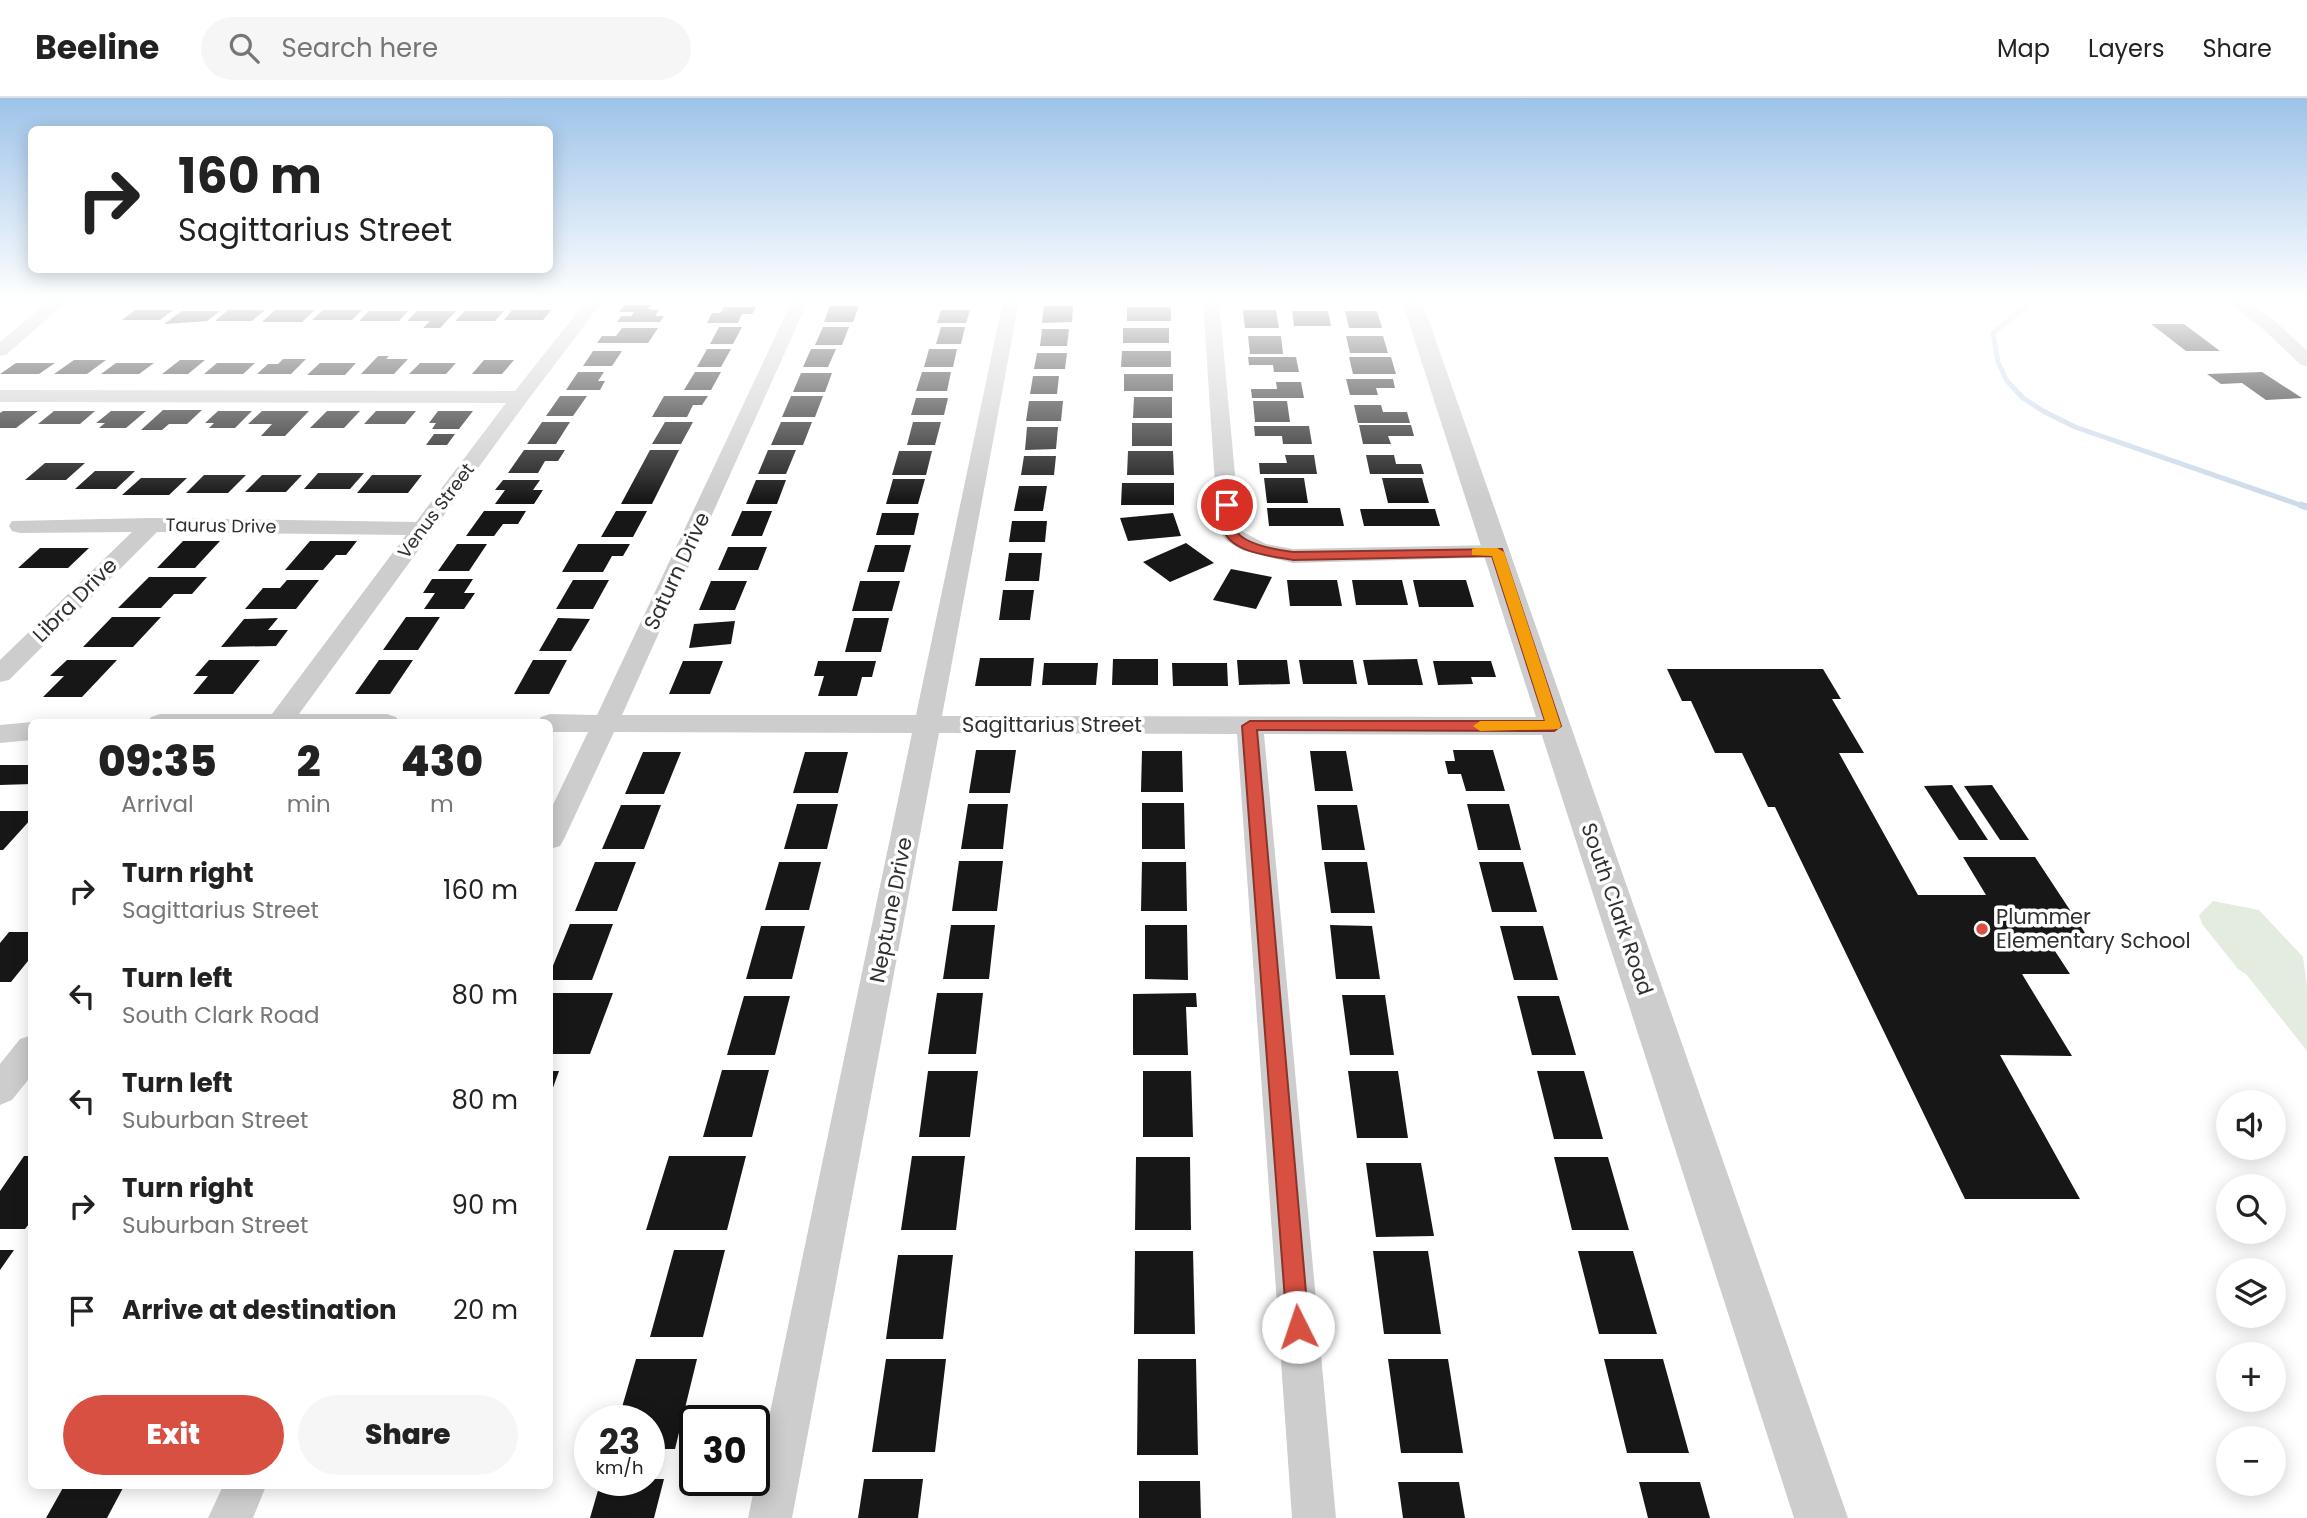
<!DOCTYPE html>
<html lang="en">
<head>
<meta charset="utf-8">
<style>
  :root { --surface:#fff; --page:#f6f6f6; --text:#222; --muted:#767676; --line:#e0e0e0; --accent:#d85041 }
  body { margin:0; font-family:Poppins,sans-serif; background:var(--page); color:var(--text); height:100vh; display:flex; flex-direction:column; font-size:26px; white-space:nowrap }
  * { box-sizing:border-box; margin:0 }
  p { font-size:23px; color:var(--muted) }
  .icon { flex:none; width:38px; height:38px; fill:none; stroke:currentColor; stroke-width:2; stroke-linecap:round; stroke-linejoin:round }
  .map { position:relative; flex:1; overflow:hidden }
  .sheet { position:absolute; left:28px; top:621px; width:525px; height:770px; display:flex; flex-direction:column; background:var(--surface); border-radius:10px; box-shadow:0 4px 18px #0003 }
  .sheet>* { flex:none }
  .guide { position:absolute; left:28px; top:28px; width:525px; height:147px; border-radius:10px; box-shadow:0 4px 18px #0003; background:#fff; color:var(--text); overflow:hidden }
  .tools { position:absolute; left:2216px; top:992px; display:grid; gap:14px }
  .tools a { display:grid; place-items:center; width:70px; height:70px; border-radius:50%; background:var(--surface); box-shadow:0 4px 18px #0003; font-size:35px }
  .speed { position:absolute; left:574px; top:1307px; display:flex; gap:14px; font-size:35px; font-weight:700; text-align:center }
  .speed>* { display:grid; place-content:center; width:91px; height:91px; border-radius:50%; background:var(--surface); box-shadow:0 4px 18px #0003; line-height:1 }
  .speed small { font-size:18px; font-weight:400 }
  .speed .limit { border:4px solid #111; border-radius:10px; background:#fff; color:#111 }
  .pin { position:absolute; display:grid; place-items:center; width:60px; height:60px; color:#fff; margin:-30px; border:4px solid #fff; border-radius:50%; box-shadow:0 2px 7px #0007 }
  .me { position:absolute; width:77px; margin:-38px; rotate:356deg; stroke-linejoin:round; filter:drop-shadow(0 0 5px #0008) }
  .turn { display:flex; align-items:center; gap:24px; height:147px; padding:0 35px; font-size:32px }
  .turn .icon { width:91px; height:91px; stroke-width:2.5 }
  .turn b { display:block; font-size:49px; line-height:60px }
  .eta { display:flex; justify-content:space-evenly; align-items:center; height:119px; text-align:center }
  .eta b { font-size:42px; font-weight:800; line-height:49px }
  .cta { display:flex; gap:14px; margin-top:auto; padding:14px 35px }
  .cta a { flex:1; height:80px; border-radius:42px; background:var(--accent); color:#fff; font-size:28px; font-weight:800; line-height:80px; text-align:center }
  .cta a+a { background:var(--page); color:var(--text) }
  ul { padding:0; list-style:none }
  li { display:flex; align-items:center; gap:21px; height:105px; padding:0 35px }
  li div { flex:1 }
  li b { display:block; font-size:26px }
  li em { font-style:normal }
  header { display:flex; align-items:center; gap:42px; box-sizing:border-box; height:98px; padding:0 35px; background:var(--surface); border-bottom:2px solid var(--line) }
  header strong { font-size:33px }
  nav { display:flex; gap:38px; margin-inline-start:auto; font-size:24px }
  .search { width:490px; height:63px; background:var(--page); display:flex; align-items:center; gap:18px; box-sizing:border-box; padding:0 24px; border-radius:38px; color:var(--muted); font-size:26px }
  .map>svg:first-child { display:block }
  .green { fill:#e4ecdf }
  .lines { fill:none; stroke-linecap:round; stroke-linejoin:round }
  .stream-far1 { stroke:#cddaea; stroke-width:5 }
  .stream { stroke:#cddaea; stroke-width:7 }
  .building { fill:#171717 }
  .minor { fill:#cdcdcd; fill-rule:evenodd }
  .tertiary { fill:#cdcdcd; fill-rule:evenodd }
  .route { fill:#d85041; stroke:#8c342a; stroke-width:2 }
  .slow { fill:#f59e0b }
  .poi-dot { fill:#d85041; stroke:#fff; stroke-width:2.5 }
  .labels { text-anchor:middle; stroke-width:7; stroke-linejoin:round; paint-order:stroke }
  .far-street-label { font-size:18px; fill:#303030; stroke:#fff }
  .street-label { font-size:21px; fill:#303030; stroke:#fff }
  .poi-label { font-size:21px; fill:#303030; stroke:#fff; text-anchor:start }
</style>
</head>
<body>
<header>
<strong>Beeline</strong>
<div class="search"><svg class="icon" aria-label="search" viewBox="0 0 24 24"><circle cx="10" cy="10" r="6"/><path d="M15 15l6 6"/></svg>Search here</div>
<nav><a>Map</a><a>Layers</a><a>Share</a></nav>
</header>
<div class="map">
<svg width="2307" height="1420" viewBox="0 0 2307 1420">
  <rect width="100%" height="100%" fill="#fff"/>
  <path class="green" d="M2213 803 2259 812 2303 859 2307 888V953L2246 876 2238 871 2202 826 2199 817Z"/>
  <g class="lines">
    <path class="stream-far1" d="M2028 206 1993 235 1998 264 2007 283 2023 300 2043 313 2075 329 2306 409"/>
    <path class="stream" d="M2301 407 2307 409"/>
  </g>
  <path class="building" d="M624 207H651L648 211 659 212 655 218H664L660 224H617L621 218H631L634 214H619Z
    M830 208H859L853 224H824Z
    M1044 208H1073L1072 224 1042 225Z
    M724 209H756L752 216H742L738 225H707L712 215H720Z
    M1127 209H1171V223H1127Z
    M135 212H173L160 222H122Z
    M228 212H265L252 223H215Z
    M275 212H315L302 224H262Z
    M323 212H362L352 222H312Z
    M512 212H551L543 222H504Z
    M941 212H970L966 225H937Z
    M1243 212H1276L1279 230H1245Z
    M182 213H220L207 223 164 226Z
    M369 213H408L399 223H359Z
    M417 213H456L440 230H423L430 223H407Z
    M465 213H504L495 223H455Z
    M1292 213H1328L1331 228H1294Z
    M1345 213H1377L1382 230H1349Z
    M2151 226H2184L2220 253H2186Z
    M719 229H742L733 246H710Z
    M823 229H849L842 247H815Z
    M941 229H965L961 246H936Z
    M622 230H658L648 245H597L602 238H616Z
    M1123 230H1169V245H1123Z
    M1042 231H1069L1067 248H1040Z
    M1248 238H1281L1283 256H1250Z
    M1346 238H1383L1388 255H1350Z
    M707 251H731L721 269H697Z
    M811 251H836L828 269H803Z
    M929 251H957L953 269H924Z
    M593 253H622L612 268H583Z
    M1122 253H1171V269H1121Z
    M1037 255H1067L1065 271H1034Z
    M378 258H389L386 261H408L394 276H361Z
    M1248 259H1296L1299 274H1274L1273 267H1249Z
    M1349 259H1391L1396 276H1353Z
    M283 261H306L291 276H257L268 266H278Z
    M74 262H106L87 276H54Z
    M180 262H205L188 276H162Z
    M484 262H514L502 276H472Z
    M16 265H55L39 276H0Z
    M116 265H154L139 276H101Z
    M217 265H255L243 276H204Z
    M320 265H356L345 277H307Z
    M420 265H456L446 276H409Z
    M578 274H604L598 283H605L600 292H566Z
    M695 274H721L711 292H684Z
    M922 274H951L947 293H916Z
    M2262 274 2302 300 2266 302 2242 285 2221 286 2207 276Z
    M801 275H832L825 294H793Z
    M1124 276H1173V293H1124Z
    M1033 278H1059L1057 296H1030Z
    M1346 281H1393L1395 290H1376L1378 297H1350Z
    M1276 284H1301L1304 300H1252L1251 291H1277Z
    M560 298H587L573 318H546Z
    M664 298H708L702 307H693L687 319H652Z
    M791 298H823L815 319H782Z
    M1134 299H1172V320H1133Z
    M916 300H948L944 317H911Z
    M1029 303H1063L1061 323H1026Z
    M1253 303H1287L1290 324H1255Z
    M1354 307H1381L1383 314H1407L1410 325H1358Z
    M163 312H202L187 326H169L162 332H141Z
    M3 313H38L16 330H0V315Z
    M54 313H95L80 326H38Z
    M111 313H146L126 330H99L105 325H96Z
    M218 313H252L235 330H209L214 325H205Z
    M262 313H309L285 338H261L272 326H248Z
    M327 313H360L344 330H310Z
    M376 313H416L405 326H364Z
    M438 313H473L459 331H432L436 325H429Z
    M542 324H570L556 346H527Z
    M665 324H693L681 346H652Z
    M781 324H812L803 347H771Z
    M913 324H941L935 347H907Z
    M1132 325H1172V348H1132Z
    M1359 327H1411L1414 338H1388L1391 346H1363Z
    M1254 328H1309L1312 346H1283L1282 338H1255Z
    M1027 329H1058L1056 351 1025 352Z
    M434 336H455L447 347H426Z
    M524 352H565L558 363H545L538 375H508Z
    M650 352H679L652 406H621Z
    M768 352H796L786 376H758Z
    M899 353H932L926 377H892Z
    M1128 353H1173L1174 377H1127Z
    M1285 357H1314L1317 376H1260L1259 365H1287Z
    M1366 357H1394L1396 366H1421L1424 376H1370Z
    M1024 358H1056L1054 377H1021Z
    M45 365H85L66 382H25Z
    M95 373H135L116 391H75Z
    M318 375H364L350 391H304Z
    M204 377H246L228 395H186Z
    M262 377H302L286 394H245Z
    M372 377H422L408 395H357Z
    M141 380H187L169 397H122Z
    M1264 380H1304L1308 405H1267Z
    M1382 380H1422L1429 405H1388Z
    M893 381H925L918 406H886Z
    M503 382H540L533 392H543L534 406H495L505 392H495Z
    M756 382H786L777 406H746Z
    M1122 385H1174V407H1121Z
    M1019 388H1047L1043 413H1014Z
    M1267 410H1340L1344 428H1269Z
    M1360 411H1435L1440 428H1364Z
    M484 413H526L518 426H503L494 438H466Z
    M616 413H647L633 439H601Z
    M742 413H772L762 438H731Z
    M882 415H919L914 437H876Z
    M1173 415 1181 438 1128 443 1120 420Z
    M1012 423H1047L1045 444H1009Z
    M183 443H220L195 470H157Z
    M310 443H357L346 457H336L323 472H285Z
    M1186 445 1214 465 1170 484 1143 464Z
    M457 446H487L469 473H438Z
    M578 446H630L623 458H612L603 474H562Z
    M875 447H911L904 474H867Z
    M728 449H767L758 472H718Z
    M40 450H89L68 470H18Z
    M1009 455H1042L1039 483H1005Z
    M1231 471 1272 479 1256 511 1213 502Z
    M149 479H207L192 496H174L161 510H118Z
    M432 481H473L464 495H475L464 511H424L435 495H423Z
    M287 482H319L296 511H245L263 490H280Z
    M573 482H609L593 511H556Z
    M1287 482H1337L1342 508H1290Z
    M1352 482H1402L1408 507H1356Z
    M1413 482H1466L1474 509H1419Z
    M711 483H747L735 512H699Z
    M860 483H900L892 513H852Z
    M1003 492H1034L1030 522H999Z
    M112 519H161L133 549H83Z
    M406 519H440L418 552H383Z
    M278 520 268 532H288L276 548 221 549 244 521Z
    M558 520 590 521 571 553H539Z
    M854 520H889L881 554H845Z
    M735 523 731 546 689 550 694 526Z
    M980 560H1034L1031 588H975Z
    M1113 561H1158V587H1112Z
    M1417 561 1423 587H1368L1363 562Z
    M67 562H117L82 599H43L64 578H50Z
    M209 562H260L233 596H193L208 578H195Z
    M379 562H413L390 596H355Z
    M533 562H567L549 596H514Z
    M1237 562H1287L1290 586 1239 587Z
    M1299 562H1353L1357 586H1303Z
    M683 563H723L710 596H669Z
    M818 563H876L872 579H862L857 598H818L824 578H814Z
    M1433 563H1491L1496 579H1471L1473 586 1438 587Z
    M1044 565H1098L1096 587H1042Z
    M1172 565H1227L1228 588H1173Z
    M1667 571H1823L1841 601H1832L1864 655H1839L1918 797H1986L1963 759H2035L2095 850H2053L2070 876H2022L2072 958 2000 957 2080 1101H1965L1775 709H1768L1742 655H1715L1691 603H1682Z
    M976 652H1016L1010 695H969Z
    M1453 652H1493L1505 693H1466L1461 676H1448L1445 663H1455Z
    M1142 653H1182L1183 694H1141Z
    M1310 653H1346L1353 693H1315Z
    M643 654H681L664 696H625Z
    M805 654H848L838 695H793Z
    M0 667H32V686L0 687Z
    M1952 687 1988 742H1959L1924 688Z
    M1992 687 2029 742H2000L1964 688Z
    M1142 705H1184L1185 751H1142Z
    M797 706H838L827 751H784Z
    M968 706H1008L1003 751H961Z
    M1467 706H1509L1521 752H1478Z
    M621 707H661L644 751H602Z
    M1317 707H1357L1365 752H1322Z
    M0 713H32V720L3 752H0Z
    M959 763H1003L997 813H952Z
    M595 764H636L617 813H575Z
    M779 764H821L809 812H765Z
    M1142 764H1186L1187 813H1141Z
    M1324 764H1367L1375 815H1331Z
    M1479 764H1523L1537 814H1492Z
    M570 826H613L592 882H550V875Z
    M951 827H995L989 881H943Z
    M1145 827H1187L1188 882 1145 881Z
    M1330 827 1372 828 1380 881H1336Z
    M761 828H805L792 881H746Z
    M1500 828H1543L1558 882H1514Z
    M9 834H32V858L11 884H0V845Z
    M550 895H613L590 956H550Z
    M937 895H983L976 956H928Z
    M1196 895 1197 909H1186L1188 957H1133V896Z
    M1342 897H1385L1394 957H1350Z
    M744 898H790L775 957H727Z
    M1517 898H1559L1576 957H1532Z
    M722 972H769L752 1039H703Z
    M550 973H559L550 998Z
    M928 973H978L970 1039H919Z
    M1143 973H1191L1193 1039H1143Z
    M1348 973H1398L1408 1040H1357Z
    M1537 973H1584L1603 1041H1554Z
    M24 1058H32V1122L25 1131H0V1093Z
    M669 1058H746L727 1132H646Z
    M912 1058H965L956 1132H901Z
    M1136 1059H1190L1191 1132H1135Z
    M1554 1059H1608L1629 1132H1572Z
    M1366 1065H1421L1434 1138 1376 1139Z
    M0 1152H14L0 1172Z
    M674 1152H725L703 1239H650Z
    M1135 1153H1193L1195 1236H1134Z
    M1373 1153H1428L1441 1236H1384Z
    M1578 1153H1633L1657 1236H1599Z
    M898 1157H953L943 1241H886Z
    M636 1261H697L675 1351H649V1323H618Z
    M886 1261H946L935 1354H872Z
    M1138 1261H1196L1198 1357H1137Z
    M1388 1261H1448L1463 1355H1401Z
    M1604 1261H1663L1689 1355H1627Z
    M649 1381H664L654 1420H590L601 1382Z
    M864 1381H923L918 1420H858Z
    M1139 1383H1200L1201 1420H1139Z
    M1398 1384H1459L1465 1420H1403Z
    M1639 1384H1700L1710 1420H1648Z
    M64 1388H124L107 1420H46Z"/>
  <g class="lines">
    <path class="minor" d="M49 203H67L6 257 0 258V244Z
      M586 203H603L527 303 299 616H387L396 619 400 625H147L151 619 160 616H272L406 437 157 434 9 582 0 584V562L132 434 20 435 12 433 9 428 12 423 151 420 416 424 506 305 0 304V292L515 293Z
      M792 203H808L622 617H916L1003 203H1019L942 618 1554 619 1563 622 1567 628 1563 634 1554 637 1264 636 1336 1420H1292L1237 636 939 635 792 1420H748L912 635 614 634 564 741 560 748 550 751V713L588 634H550V625H537L541 619 550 616 597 617Z
      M1203 203H1219L1240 431 1243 434 1266 446 1293 451 1497 447 1505 449 1508 454 1505 459 1293 465 1242 452 1227 443 1218 432Z
      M2226 203H2245L2276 224 2307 253V268L2301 267 2264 232Z
      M32 624V642L0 645V627Z
      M32 937V977L12 1002 0 1007V966L20 941Z
      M223 1388H266L253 1420H208Z"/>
    <path class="tertiary" d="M1402 203H1422L1848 1420H1794Z"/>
  </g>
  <linearGradient id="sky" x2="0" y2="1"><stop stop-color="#9dc3e9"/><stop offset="0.5" stop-color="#fff"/><stop offset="1" stop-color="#fff" stop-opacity="0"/></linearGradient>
  <rect width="2307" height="402" fill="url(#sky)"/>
  <path class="route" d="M1227 403 1233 407C1234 414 1233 423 1235 430 1240 446 1278 452 1293 454L1502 451 1561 628 1554 633 1257 632 1309 1229 1306 1237 1298 1240 1290 1237 1287 1229 1242 628 1250 623H1545L1492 458 1293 462C1272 458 1229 455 1223 430 1221 423 1222 414 1221 407Z"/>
  <path class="slow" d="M1476 450H1497L1504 454 1561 628 1559 631 1480 633 1473 628 1480 623H1545L1492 458 1472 457V451Z"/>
  <circle class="poi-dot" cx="1982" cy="831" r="7"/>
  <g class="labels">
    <g class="far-street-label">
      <text transform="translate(436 413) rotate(-53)" y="6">Venus Street</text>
      <text transform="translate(221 428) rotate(1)" y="6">Taurus Drive</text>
    </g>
    <g class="street-label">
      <text transform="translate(677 473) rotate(-65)" y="7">Saturn Drive</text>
      <text transform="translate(75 502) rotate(-45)" y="7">Libra Drive</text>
      <text x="1052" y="634">Sagittarius Street</text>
      <text transform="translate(1617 811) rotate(71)" y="7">South Clark Road</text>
      <text transform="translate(891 812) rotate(-79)" y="7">Neptune Drive</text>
    </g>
    <g class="poi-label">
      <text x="1996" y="826">Plummer<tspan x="1996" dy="24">Elementary School</tspan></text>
    </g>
  </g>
</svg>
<div class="tools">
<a><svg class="icon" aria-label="sound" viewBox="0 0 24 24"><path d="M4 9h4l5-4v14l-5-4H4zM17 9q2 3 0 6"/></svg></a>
<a><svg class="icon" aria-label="search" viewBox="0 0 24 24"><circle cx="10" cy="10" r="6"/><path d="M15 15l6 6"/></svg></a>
<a><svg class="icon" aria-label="layers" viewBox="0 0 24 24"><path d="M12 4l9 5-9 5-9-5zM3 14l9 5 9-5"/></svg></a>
<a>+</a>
<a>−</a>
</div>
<div class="speed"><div>23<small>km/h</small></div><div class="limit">30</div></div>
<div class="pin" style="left:1227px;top:407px;background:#d93025"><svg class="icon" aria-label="arrive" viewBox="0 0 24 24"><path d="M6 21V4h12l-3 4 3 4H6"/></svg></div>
<svg class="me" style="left:1298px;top:1229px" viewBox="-20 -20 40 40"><circle r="19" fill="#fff"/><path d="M0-13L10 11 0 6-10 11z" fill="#d85041"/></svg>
<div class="guide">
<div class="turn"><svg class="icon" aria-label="right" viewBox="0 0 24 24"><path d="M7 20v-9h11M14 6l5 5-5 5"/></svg><div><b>160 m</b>Sagittarius Street</div></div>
</div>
<section class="sheet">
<div class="eta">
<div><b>09:35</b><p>Arrival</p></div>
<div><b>2</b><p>min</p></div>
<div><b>430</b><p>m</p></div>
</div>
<ul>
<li><svg class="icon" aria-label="right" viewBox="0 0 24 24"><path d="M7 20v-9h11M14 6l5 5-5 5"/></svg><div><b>Turn right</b><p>Sagittarius Street</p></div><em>160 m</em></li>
<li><svg class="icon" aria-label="left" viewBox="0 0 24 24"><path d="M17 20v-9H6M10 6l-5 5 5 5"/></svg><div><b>Turn left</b><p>South Clark Road</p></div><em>80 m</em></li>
<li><svg class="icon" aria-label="left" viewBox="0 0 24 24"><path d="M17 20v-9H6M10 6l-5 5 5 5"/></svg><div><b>Turn left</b><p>Suburban Street</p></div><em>80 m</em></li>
<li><svg class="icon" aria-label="right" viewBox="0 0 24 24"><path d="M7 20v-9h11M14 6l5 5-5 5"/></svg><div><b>Turn right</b><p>Suburban Street</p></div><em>90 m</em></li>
<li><svg class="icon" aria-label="arrive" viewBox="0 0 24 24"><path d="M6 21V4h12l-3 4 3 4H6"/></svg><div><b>Arrive at destination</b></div><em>20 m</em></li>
</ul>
<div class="cta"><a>Exit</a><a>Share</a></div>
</section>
</div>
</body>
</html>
